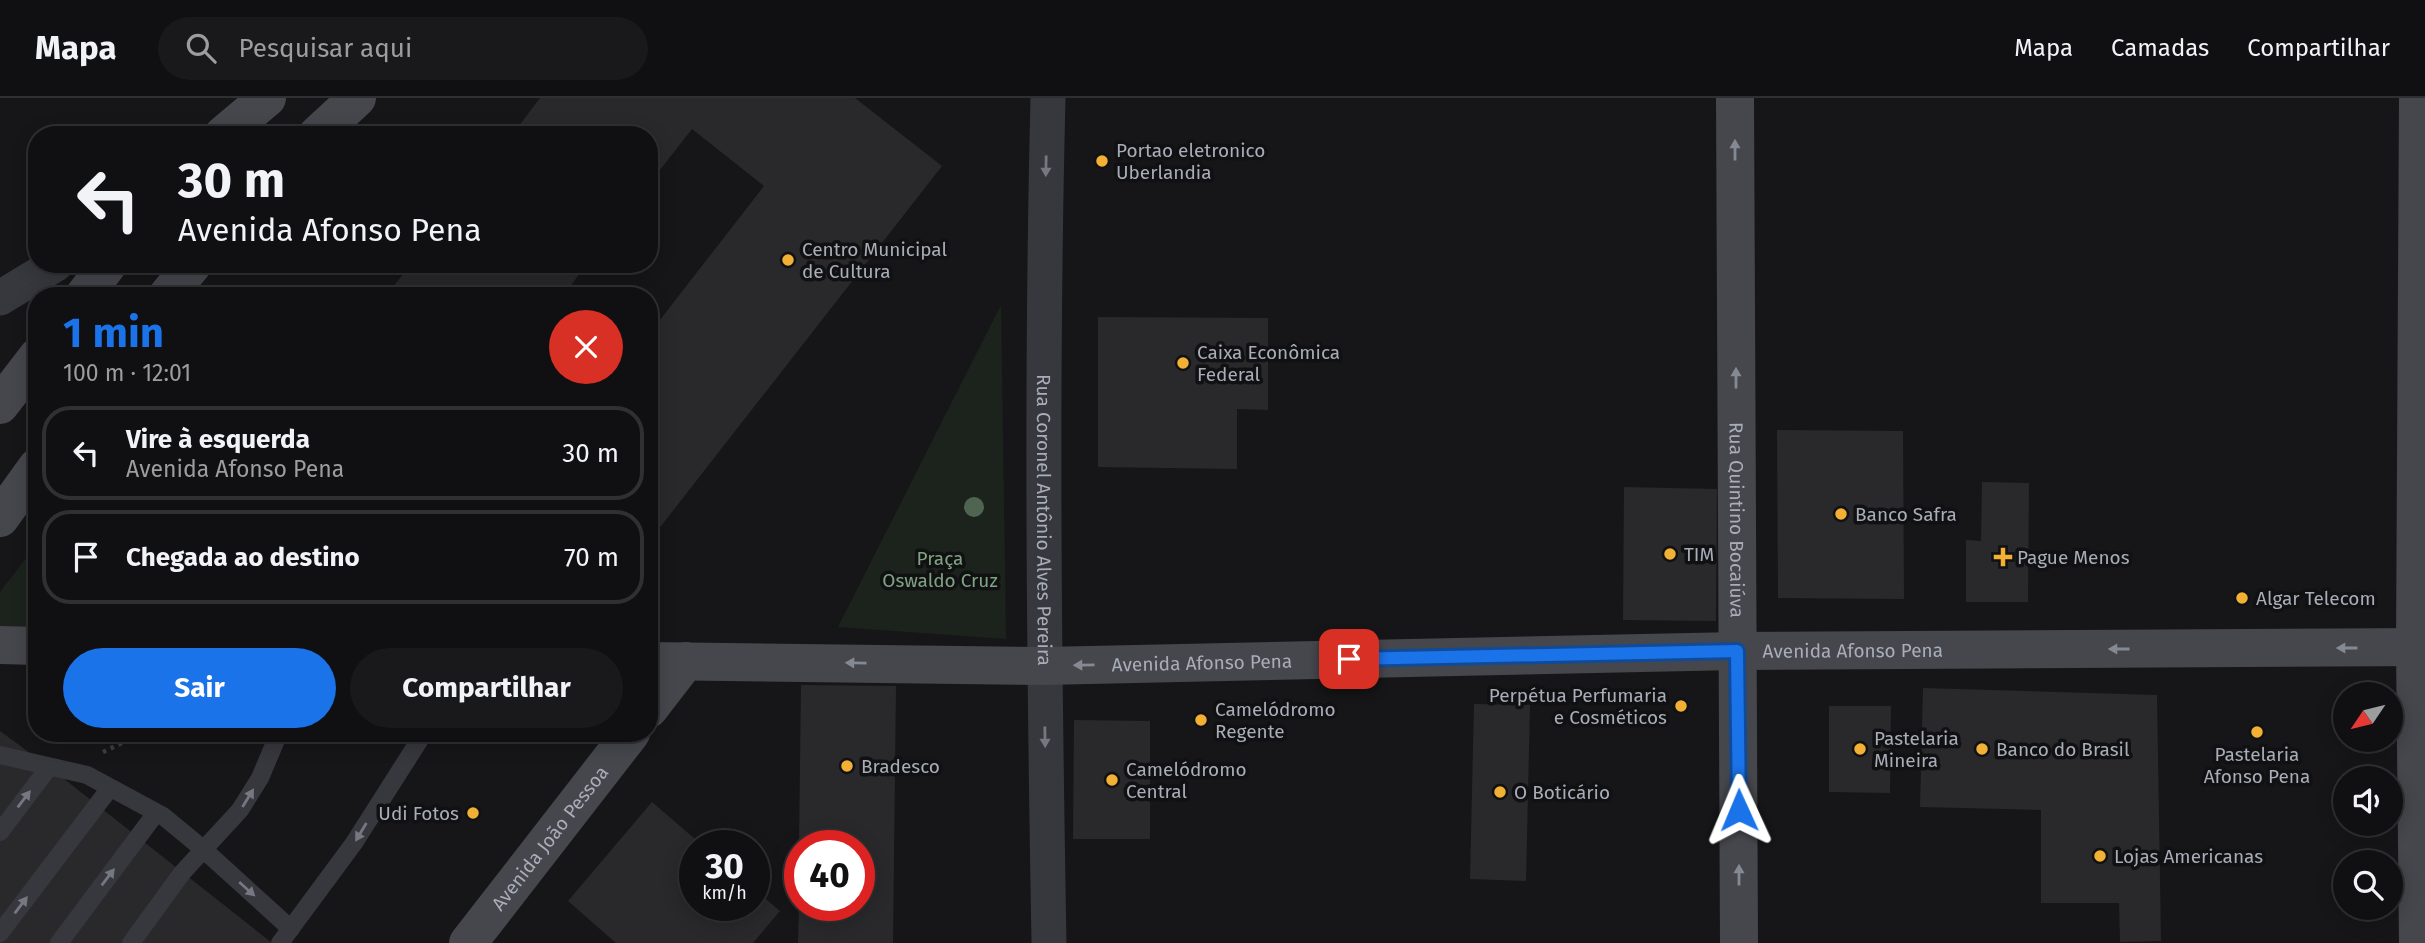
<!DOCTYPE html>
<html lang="pt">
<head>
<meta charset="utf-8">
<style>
  :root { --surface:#101012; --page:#19191b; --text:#f1f3f6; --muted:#9c9d9f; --line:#303032; --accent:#1a73e8 }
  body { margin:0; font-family:"Fira Sans",sans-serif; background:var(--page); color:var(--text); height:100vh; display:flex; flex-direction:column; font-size:26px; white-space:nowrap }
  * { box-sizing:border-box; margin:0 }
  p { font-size:23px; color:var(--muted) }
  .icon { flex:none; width:38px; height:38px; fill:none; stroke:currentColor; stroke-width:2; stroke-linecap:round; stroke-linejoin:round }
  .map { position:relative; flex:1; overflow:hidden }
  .details { position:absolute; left:28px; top:189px; width:630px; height:455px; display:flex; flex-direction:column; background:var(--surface); border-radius:28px; box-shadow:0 4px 18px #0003,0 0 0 2px var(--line) }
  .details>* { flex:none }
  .banner { position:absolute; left:28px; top:28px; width:630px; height:147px; border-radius:28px; box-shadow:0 4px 18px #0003,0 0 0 2px var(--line); background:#101012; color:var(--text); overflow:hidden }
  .needle { width:46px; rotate:235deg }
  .buttons { position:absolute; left:2333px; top:584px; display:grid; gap:14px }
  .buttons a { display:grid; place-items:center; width:70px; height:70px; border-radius:50%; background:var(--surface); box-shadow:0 4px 18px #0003,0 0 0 2px var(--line); font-size:35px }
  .speed { position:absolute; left:679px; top:732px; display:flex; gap:14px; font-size:35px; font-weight:700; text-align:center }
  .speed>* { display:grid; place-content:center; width:91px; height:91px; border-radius:50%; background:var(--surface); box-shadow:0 4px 18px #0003,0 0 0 2px var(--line); line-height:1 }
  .speed small { font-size:18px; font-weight:400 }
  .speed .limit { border:10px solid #d22; background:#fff; color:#111 }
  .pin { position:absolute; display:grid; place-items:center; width:60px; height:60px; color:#fff; margin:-30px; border-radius:14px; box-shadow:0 4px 10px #0006 }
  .me { position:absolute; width:77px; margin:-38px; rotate:359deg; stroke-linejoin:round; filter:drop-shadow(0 0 5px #0008) }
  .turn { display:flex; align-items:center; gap:24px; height:147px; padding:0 35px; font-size:32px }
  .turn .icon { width:91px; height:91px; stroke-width:2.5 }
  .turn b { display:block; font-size:49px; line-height:60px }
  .round { display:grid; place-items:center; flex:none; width:74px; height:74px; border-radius:37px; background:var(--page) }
  .head { display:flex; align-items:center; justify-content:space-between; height:119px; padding:0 35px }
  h1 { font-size:42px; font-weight:700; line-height:52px; color:var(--accent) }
  .button { display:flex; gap:14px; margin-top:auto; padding:14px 35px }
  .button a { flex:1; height:80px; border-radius:42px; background:var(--accent); color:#fff; font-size:28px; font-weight:700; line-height:80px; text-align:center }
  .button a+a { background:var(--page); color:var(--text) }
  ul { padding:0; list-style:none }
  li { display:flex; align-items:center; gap:21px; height:94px; margin:0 14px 10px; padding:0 21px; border:4px solid var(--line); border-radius:28px }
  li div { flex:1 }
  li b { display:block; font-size:26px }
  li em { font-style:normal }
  header { display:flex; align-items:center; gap:42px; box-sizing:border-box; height:98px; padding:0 35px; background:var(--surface); border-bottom:2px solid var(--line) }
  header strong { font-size:33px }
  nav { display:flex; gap:38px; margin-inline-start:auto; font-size:24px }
  .search { width:490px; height:63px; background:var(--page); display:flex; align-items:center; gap:18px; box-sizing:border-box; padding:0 24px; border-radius:38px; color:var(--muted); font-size:26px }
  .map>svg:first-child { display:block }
  .green { fill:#1c231d }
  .building { fill:#29292c }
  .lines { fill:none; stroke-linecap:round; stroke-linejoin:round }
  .path { stroke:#3d3f44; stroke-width:4.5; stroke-dasharray:3.5 5; stroke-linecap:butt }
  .lane { stroke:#37383d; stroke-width:18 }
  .street { stroke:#37383d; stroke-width:35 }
  .secondary { stroke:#45474d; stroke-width:38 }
  .tree { fill:#506452 }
  .oneway { fill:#858993 }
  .oneway2 { fill:#757881 }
  .route-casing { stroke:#114b97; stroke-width:18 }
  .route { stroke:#1a73e8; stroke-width:12 }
  .poi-dot { fill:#f2b134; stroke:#111113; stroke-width:2.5 }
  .labels { text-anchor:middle; stroke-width:7; stroke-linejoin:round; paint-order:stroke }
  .poi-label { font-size:19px; fill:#a8adb8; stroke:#111113; text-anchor:start }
  .street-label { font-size:19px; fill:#a8adb8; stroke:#111113 }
  .park-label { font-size:19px; fill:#7fa381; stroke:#111113 }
</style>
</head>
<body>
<header>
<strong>Mapa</strong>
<div class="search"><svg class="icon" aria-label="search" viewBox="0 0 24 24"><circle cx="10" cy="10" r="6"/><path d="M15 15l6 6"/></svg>Pesquisar aqui</div>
<nav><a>Mapa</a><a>Camadas</a><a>Compartilhar</a></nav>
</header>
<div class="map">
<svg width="2425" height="845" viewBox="0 0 2425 845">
  <rect width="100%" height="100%" fill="#161618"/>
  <path class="green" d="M1001 207 1006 541 838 529Z
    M37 446V548L0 547V494Z"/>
  <path class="building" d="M540 0H855L942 68 654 437 649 433V236L764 88 692 31 649 86V37H512Z
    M411 166H587L563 198H386Z
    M1098 219 1268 220V312L1237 311V371L1098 369Z
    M1777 332 1903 333 1904 501 1778 500Z
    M1982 384 2029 385 2028 504H1966V442L1981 443Z
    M1624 389 1717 391 1716 523 1623 522Z
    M801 587 896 588 893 845H798L799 807H859V747H799Z
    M1923 590 2157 597 2161 843 2120 844 2119 805H2041V712L1920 709Z
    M1474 606 1530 607 1526 783 1470 781Z
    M1829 608H1891L1890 695 1829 694Z
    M1074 622 1150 623V741H1073Z
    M0 633 49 669 272 845H0Z
    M652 704 702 747H695V807H754V791L780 813 753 845H616L568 803Z"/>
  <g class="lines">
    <path class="path" d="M103 654 120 646 128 635"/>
    <path class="lane" d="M0 657 87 677 163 718 203 751 291 831
      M0 734 49 669
      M0 835 110 690
      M59 845 156 715
      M131 845 182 775 240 712 260 680 279 635
      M280 845 354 745 424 635"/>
    <g class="street">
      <path id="s1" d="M1048 0C1041 282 1044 563 1049 845"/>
      <path d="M0 200 56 166"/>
    </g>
    <g class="secondary">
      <path id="s2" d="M1735 0 1739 845"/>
      <path d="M2418 0 2415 549 2418 845"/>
      <path d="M223 37 267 0"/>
      <path d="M317 37 357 0"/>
      <path d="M84 198 108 166"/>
      <path d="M167 198 193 166"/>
      <path d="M0 307 37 259"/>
      <path d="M0 420 37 369"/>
      <path d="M0 547 37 548"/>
      <path id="s3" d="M649 563 1044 568 1737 553 2425 549"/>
      <path d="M649 611 686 563"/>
      <path id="s4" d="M468 845 631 635"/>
    </g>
  </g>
  <circle class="tree" cx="974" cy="409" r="10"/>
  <defs><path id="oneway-solid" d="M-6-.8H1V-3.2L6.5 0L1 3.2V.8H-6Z" transform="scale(1.75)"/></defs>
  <g class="oneway">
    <use href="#oneway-solid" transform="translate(1735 52) rotate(-90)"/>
    <use href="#oneway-solid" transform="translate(1736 280) rotate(-90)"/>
    <use href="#oneway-solid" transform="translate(2347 550) rotate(180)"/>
    <use href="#oneway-solid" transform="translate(2119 551) rotate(180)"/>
    <use href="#oneway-solid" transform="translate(856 565) rotate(-179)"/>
    <use href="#oneway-solid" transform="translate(1084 567) rotate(179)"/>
    <use href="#oneway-solid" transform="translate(1739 777) rotate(-90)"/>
  </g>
  <g class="oneway2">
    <use href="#oneway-solid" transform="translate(1046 68) rotate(91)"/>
    <use href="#oneway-solid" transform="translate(1045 639) rotate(89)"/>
    <use href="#oneway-solid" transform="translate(248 700) rotate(-58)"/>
    <use href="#oneway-solid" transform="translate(24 701) rotate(-53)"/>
    <use href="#oneway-solid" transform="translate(361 734) rotate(121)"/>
    <use href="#oneway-solid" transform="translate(108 779) rotate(-53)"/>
    <use href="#oneway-solid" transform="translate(247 791) rotate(42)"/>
    <use href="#oneway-solid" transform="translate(21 807) rotate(-53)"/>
  </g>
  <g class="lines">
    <defs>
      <path id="route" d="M1349 561 1737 553 1739 712"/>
    </defs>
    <use href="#route" class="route-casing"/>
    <use href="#route" class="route"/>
  </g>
  <g class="poi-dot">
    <circle cx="1102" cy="63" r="7"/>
    <circle cx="788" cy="162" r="7"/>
    <circle cx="1183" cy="265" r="7"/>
    <circle cx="1841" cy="416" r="7"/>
    <circle cx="1670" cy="456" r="7"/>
    <path d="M1999.5 448.5h7v7h7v7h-7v7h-7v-7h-7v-7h7z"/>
    <circle cx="2242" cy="500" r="7"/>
    <circle cx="1681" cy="608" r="7"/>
    <circle cx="1201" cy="622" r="7"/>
    <circle cx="2257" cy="634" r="7"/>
    <circle cx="1860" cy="651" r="7"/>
    <circle cx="1982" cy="651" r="7"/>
    <circle cx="847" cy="668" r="7"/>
    <circle cx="1112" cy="682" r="7"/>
    <circle cx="1500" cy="694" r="7"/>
    <circle cx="473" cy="715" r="7"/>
    <circle cx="2100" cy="758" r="7"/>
  </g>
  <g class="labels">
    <g class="poi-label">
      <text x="1116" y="59">Portao eletronico<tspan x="1116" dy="22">Uberlandia</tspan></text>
      <text x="802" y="158">Centro Municipal<tspan x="802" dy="22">de Cultura</tspan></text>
      <text x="1197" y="261">Caixa Econômica<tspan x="1197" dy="22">Federal</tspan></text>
      <text x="1855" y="423">Banco Safra</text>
      <text x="1684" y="463">TIM</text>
      <text x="2017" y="466">Pague Menos</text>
      <text x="2256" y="507">Algar Telecom</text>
      <text x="1667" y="604" text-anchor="end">Perpétua Perfumaria<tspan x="1667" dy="22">e Cosméticos</tspan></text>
      <text x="1215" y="618">Camelódromo<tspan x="1215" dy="22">Regente</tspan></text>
      <text x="1874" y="647">Pastelaria<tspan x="1874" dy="22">Mineira</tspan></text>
      <text x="1996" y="658">Banco do Brasil</text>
      <text x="2257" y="663" text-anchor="middle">Pastelaria<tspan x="2257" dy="22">Afonso Pena</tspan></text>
      <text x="861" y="675">Bradesco</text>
      <text x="1126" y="678">Camelódromo<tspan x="1126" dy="22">Central</tspan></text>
      <text x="1514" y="701">O Boticário</text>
      <text x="459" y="722" text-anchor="end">Udi Fotos</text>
      <text x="2114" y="765">Lojas Americanas</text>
    </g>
    <g class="street-label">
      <text dy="7" stroke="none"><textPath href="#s1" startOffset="422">Rua Coronel Antônio Alves Pereira</textPath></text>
      <text dy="7" stroke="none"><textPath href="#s2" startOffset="422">Rua Quintino Bocaiúva</textPath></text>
      <text dy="7" stroke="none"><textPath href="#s3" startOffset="1204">Avenida Afonso Pena</textPath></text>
      <text dy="7" stroke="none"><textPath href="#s3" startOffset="553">Avenida Afonso Pena</textPath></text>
      <text dy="7" stroke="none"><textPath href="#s4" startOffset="133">Avenida João Pessoa</textPath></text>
    </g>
    <g class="park-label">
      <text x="940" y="467">Praça<tspan x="940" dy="22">Oswaldo Cruz</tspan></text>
    </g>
  </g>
</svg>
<div class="buttons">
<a><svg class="needle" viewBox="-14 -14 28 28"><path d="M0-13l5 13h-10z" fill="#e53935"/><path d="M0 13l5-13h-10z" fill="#9c9d9f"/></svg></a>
<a><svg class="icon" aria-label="sound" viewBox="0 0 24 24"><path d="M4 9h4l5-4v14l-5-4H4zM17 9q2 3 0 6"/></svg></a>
<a><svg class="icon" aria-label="search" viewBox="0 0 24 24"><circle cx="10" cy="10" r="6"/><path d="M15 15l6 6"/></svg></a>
</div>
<div class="speed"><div>30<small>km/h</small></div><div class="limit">40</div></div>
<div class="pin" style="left:1349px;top:561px;background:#d93025"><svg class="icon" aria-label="arrive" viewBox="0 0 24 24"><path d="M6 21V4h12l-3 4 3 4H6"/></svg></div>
<svg class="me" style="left:1739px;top:712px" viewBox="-20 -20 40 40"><path d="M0-17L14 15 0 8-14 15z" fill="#1a73e8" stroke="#fff" stroke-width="4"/></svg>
<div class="banner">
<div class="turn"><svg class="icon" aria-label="left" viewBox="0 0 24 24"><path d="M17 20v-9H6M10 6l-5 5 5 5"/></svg><div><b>30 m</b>Avenida Afonso Pena</div></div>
</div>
<section class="details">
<div class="head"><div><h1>1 min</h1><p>100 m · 12:01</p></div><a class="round" style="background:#d93025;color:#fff"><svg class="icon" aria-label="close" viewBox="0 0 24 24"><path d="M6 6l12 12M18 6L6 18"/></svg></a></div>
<ul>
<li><svg class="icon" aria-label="left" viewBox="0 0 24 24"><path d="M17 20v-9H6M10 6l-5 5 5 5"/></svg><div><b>Vire à esquerda</b><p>Avenida Afonso Pena</p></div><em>30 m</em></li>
<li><svg class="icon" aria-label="arrive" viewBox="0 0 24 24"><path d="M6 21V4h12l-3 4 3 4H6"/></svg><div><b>Chegada ao destino</b></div><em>70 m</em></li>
</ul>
<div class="button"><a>Sair</a><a>Compartilhar</a></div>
</section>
</div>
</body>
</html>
